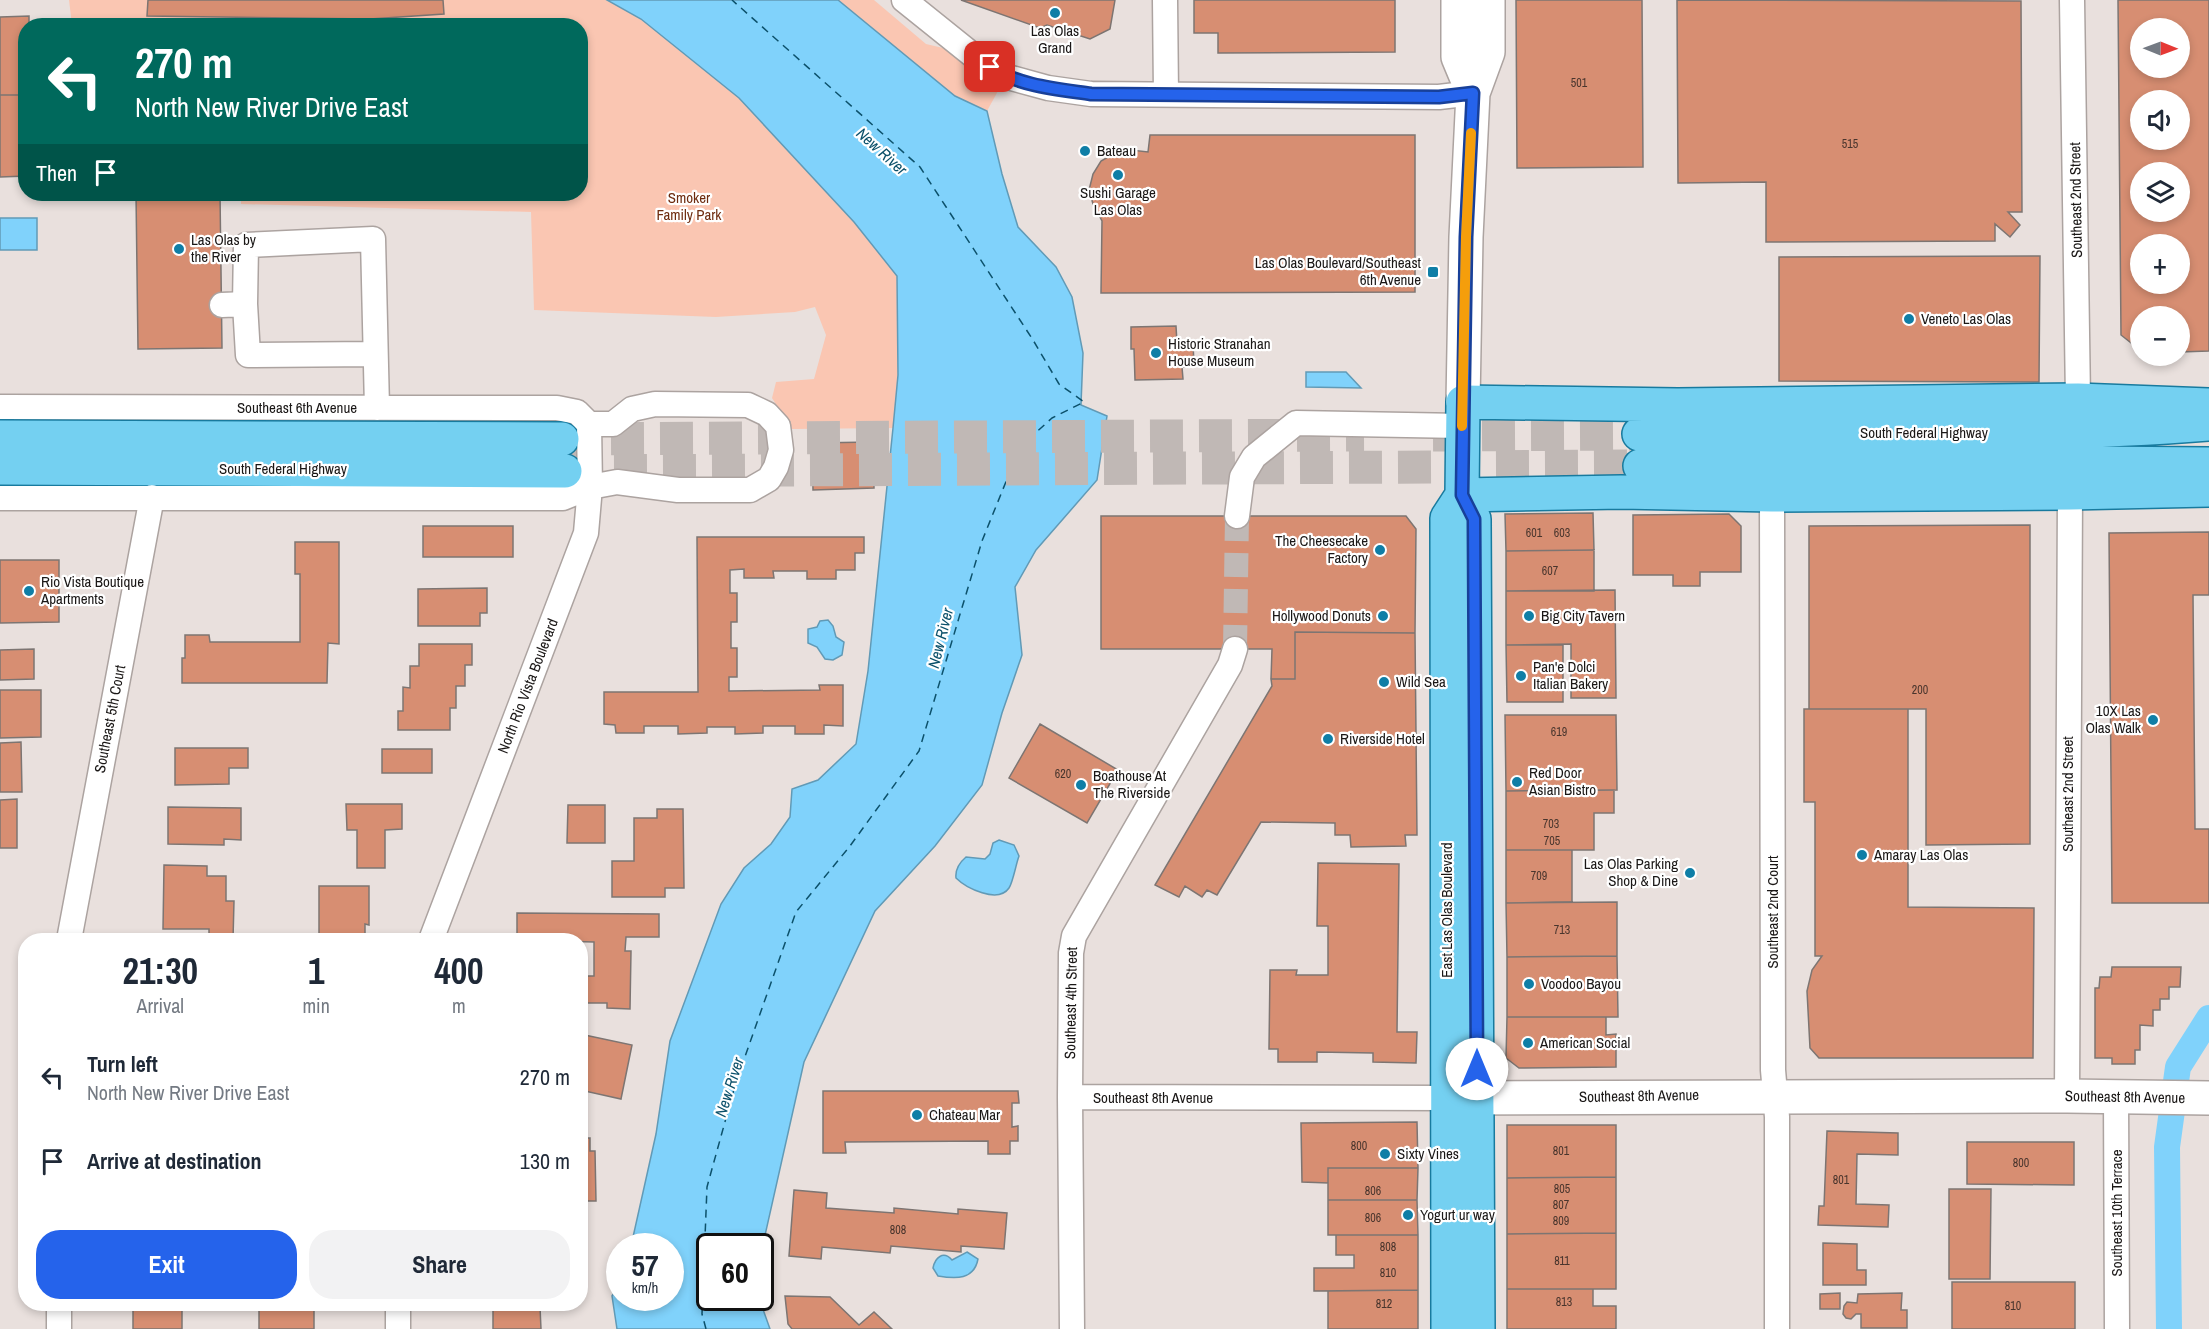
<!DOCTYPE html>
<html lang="en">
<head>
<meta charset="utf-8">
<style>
  :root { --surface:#fff; --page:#f2f2f3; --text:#1f2937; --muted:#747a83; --accent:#2563eb }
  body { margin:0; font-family:"Archivo Narrow",sans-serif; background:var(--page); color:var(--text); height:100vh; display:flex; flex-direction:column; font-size:22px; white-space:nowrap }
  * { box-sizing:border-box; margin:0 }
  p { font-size:20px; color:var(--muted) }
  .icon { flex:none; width:33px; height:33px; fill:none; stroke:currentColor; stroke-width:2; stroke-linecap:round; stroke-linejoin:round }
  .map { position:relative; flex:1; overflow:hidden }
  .details { position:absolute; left:18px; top:933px; width:570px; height:378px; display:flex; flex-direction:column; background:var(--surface); border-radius:24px; box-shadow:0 3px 9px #0003 }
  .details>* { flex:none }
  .banner { position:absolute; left:18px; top:18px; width:570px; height:183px; border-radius:24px; box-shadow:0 3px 9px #0003; background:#00695c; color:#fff; overflow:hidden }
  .needle { width:39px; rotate:91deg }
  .controls { position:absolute; left:2130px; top:18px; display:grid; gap:12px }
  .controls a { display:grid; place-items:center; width:60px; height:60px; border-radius:50%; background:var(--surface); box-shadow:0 3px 9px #0003; font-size:30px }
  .speed { position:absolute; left:606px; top:1233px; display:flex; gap:12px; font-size:30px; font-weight:700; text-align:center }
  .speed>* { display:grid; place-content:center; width:78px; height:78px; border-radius:50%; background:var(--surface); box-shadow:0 3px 9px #0003; line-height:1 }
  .speed small { font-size:15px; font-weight:400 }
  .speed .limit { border:3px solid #111; border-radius:9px; background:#fff; color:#111 }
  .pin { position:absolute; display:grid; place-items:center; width:51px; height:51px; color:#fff; margin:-26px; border-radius:12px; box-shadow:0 3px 9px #0006 }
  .me { position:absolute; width:66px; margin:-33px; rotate:0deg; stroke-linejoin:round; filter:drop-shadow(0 0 4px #0008) }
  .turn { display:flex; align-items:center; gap:21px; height:126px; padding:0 18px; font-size:27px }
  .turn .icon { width:78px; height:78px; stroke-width:2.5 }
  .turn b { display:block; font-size:42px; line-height:51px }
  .then { display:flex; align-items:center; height:57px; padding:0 18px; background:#0003; gap:12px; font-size:22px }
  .eta { display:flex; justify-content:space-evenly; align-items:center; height:102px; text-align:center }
  .eta b { font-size:36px; font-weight:700; line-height:42px }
  .action { display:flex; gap:12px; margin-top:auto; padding:12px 18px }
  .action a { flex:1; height:69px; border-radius:24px; background:var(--accent); color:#fff; font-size:24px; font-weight:700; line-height:69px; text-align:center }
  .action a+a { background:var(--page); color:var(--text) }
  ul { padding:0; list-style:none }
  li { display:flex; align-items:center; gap:18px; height:84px; padding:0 18px }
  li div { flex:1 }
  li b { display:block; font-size:22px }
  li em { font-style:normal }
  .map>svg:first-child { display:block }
  .green { fill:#fac6b2 }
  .water { fill:#80d2fb; stroke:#619ab6; stroke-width:1.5 }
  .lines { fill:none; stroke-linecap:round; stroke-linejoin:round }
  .canal { stroke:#80d2fb; stroke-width:26 }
  .ferry { stroke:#0c516b; stroke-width:1.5; stroke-dasharray:8 6; stroke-linecap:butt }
  .building { fill:#d78e72; stroke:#7d7572; stroke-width:1.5; fill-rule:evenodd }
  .minor-tunnel { stroke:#c0b8b5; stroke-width:24; stroke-dasharray:24 12; stroke-linecap:butt }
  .primary-tunnel { stroke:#c0b8b5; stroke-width:33; stroke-dasharray:33 16; stroke-linecap:butt }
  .minor-casing { stroke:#aca3a0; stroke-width:27 }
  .secondary-casing { stroke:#aca3a0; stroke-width:36 }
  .primary-casing { stroke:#187a9e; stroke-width:36 }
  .minor { stroke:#fff; stroke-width:24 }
  .secondary { stroke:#fff; stroke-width:33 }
  .primary { stroke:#74d0f1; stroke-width:33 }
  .route-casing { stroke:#184099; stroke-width:15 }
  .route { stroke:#2563eb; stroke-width:10 }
  .slow { stroke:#f59e0b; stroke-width:10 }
  .poi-dot { fill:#0f7ea6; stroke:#fff; stroke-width:2 }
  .labels { text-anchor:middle; stroke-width:4.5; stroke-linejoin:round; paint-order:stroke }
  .number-label { font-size:12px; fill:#49352d }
  .poi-label { font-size:15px; fill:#1a1716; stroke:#fff; text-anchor:start }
  .park-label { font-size:15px; fill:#6e2c0f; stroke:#fff }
  .street-label { font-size:15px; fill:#1a1716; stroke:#fff }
  .water-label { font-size:16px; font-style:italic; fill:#0c516b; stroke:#fff }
</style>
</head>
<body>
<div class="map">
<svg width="2209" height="1329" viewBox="0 0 2209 1329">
  <rect width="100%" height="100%" fill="#e9e0dd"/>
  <path class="green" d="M69 0H607L641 19 739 98 854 222 897 276 898 375 893 428 792 429 772 398 776 382 814 379 826 335 815 307 795 312 716 317 534 310 531 212 241 204V194H580V26L72 25Z
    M838 0H874L926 44 943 48 998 91 987 111 955 96Z"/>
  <path class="water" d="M607 0H838L955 96 987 111 1002 174 1018 227 1056 267 1072 297 1083 353 1081 405 1107 416 1097 480 1036 550 1015 587 1022 655 1002 713 982 785 935 846 875 911 804 1062 761 1253 760 1246H710V1298H759L770 1329H617L612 1296 619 1284 620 1298H670V1246H631L656 1134 670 1041 721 904 744 868 771 844 790 817 792 789 818 780 856 744 868 671 893 428 898 375 897 276 854 222 739 98 641 19Z
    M0 218H37V250H0Z
    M1306 372H1346L1361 388 1306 387Z
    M828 620 833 626 836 637 844 642 842 655 833 660 825 659 817 647 808 643V629L817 627 820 621Z
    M999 840 1014 845 1019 856C1016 864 1013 882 1009 888 998 904 966 888 956 878 955 869 959 863 966 857L985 859 990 854 993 843Z
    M967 1252 978 1259C974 1280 956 1279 938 1276L933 1268C935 1258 943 1250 952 1260Z"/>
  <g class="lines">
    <path class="canal" d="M2169 1329 2167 1147 2178 1067 2209 1018"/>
    <path class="ferry" d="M706 1329 702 1314 707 1187 736 1082 796 912 850 846 919 751 982 541 1020 447 1052 418 1084 402 1059 384 1033 340 920 167 732 0"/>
  </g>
  <path class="building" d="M148 0H443L444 14 370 19 147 16Z
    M961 0H1115L1110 29 1090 39 1047 25 1040 28Z
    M1194 0H1395V52L1218 53V33H1194Z
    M1516 0H1642L1643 167 1517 168Z
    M1677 0 2021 1 2022 212H2008L2020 225 2010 237 1995 224V241L1766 242V182L1678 183Z
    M2118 0H2209V351L2180 352V316H2140V350L2121 335ZM2140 28H2180V68H2140ZM2140 100H2180V140H2140ZM2140 172H2180V212H2140ZM2140 244H2180V284H2140Z
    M29 16V26H26V95H0V17Z
    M0 95H26V176L0 177Z
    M1150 135H1415V292L1101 293 1102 221 1093 204 1089 190 1093 174 1101 161 1122 149 1148 152Z
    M136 194H220L222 348 138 349Z
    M2040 256 2039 382 1779 381V257Z
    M1176 326 1177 343 1193 342 1194 366 1182 367 1183 379 1135 380 1134 349H1131V327Z
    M873 442 874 488 813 490 812 443Z
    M1593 513 1594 550 1506 551 1505 514Z
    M1729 514 1741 526V572H1700V586H1673V575H1633V515Z
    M1101 516H1406L1416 529 1415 633 1295 632V679H1271L1272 649H1101Z
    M2030 525V844L1926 845V709H1809V526Z
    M423 526H513V557H423Z
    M2209 532V595H2193L2195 829H2209V903H2112L2109 533Z
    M697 537H864V553H855V570H836V579H807V571H773L774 578H744V569L730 570V593H737V622H731V648H737V677H729V691L820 690 819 685H843V726L824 725V734H795V726H763V733L735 734V727H707V733L678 734V726H644V733H616L615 725 604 724V692H698Z
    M295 542H339V644L328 643 327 683H182V658H185V635H209L210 642H300V574H295Z
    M1594 550V591H1506V551Z
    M0 560H59V622L0 623Z
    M487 588V613H480V626H418V589Z
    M1615 590 1616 698H1571V644L1506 645V591Z
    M1295 632 1415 633 1417 835H1405L1406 846 1351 847 1350 835H1335V823L1261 822 1217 895 1207 890 1202 897 1185 886 1179 897 1155 885 1272 686 1271 679H1295Z
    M419 644H472V665H465V686H456V708H450V730H398V711H403V687L410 688V666H419Z
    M1506 645H1563V702H1507Z
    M34 649V679L0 680V650Z
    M0 690H41V737L0 738Z
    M1804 709H1908V907L2034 908 2033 1058H1819L1810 1048 1807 991 1812 970 1822 956H1815V802H1804Z
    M1505 715H1616L1617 790 1506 791Z
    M1040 724 1118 770 1087 823 1009 778Z
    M21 742 22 792H0V743Z
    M175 748H248V768H229V784L175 785Z
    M382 749H432V773H382Z
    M1614 790V813H1594V850H1506V791Z
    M17 799V848H0V800Z
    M346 804H402V829L385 830V868H357V830H347Z
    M568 805H605V843H567Z
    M168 807 241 808V840L224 839V845L168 844Z
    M657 809H683L684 888H665V897H612V861H634V818H657Z
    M1506 850H1572V902L1506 903Z
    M1318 863 1399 864 1397 1032H1417L1416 1063 1373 1062V1053L1317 1052V1062H1278V1049H1269L1270 970H1297L1296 975H1328V926H1317Z
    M164 865 207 866V876H226V901H234L233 940H209V929H163Z
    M319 886H369V925L365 924V940H319Z
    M1617 902V956L1507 957 1506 903Z
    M517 913 659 914V937H626L625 951H631L630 1009 607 1008V1003H585V1009H580V976H594V942L517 940Z
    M1617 956 1618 1017H1507V957Z
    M2112 967H2181L2180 987H2169V999H2160V1010H2153V1026L2140 1025V1050H2135V1064H2112V1058H2095V988H2099L2100 977H2111Z
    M1507 1017H1606V1035L1616 1034V1067L1519 1068 1506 1058Z
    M580 1034 632 1045 621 1099 580 1090Z
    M823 1091H1018L1019 1103H1012V1127L1018 1126V1141H1010V1154H988V1141L845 1142 846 1153H823Z
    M1417 1122 1418 1168H1328V1183L1302 1182 1301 1123Z
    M1507 1125H1616V1177L1507 1178Z
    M1827 1131 1898 1133V1155L1857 1154 1856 1204 1889 1205 1888 1227 1818 1225 1819 1206H1824Z
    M580 1138H590V1151H595L596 1201H580Z
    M1967 1142H2074V1185L1967 1184Z
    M1328 1168H1418L1417 1200H1328Z
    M1616 1177V1233L1507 1234V1178Z
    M1949 1189H1991L1990 1279H1949Z
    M794 1190 827 1193 826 1208 894 1213V1208L958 1214V1209L1007 1213 1004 1249 961 1246V1252L891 1246 890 1253 822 1247 821 1259 789 1256Z
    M1328 1200H1417L1418 1235H1328Z
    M1616 1233V1289H1507V1234Z
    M1336 1235H1418V1290L1314 1291V1268H1354V1255H1336Z
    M1823 1243 1857 1244V1270H1866V1285H1823Z
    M1952 1282H2075V1329H1952Z
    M1507 1289H1593V1306H1616V1329H1507Z
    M1418 1290V1329H1328V1291Z
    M1840 1293V1309H1820V1294Z
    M1902 1293 1901 1310H1907V1328H1861V1314H1856L1851 1319 1846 1318 1843 1314 1844 1306 1847 1302 1857 1303 1858 1294Z
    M785 1296 830 1297 859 1325 874 1312 892 1329H792L788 1324Z
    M259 1304H314V1329H259Z
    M540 1307 541 1329H493V1308Z
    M133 1308H182V1329H133Z"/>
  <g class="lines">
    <path class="minor-tunnel" d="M1235 649 1237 516"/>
    <path class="primary-tunnel" d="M1433 435 1639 434
      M562 439 1364 435
      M565 471 1640 466"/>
    <defs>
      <path id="minor" d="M904 0 975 57 1004 76 1048 88 1091 94 1439 97 1473 93
        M1165 0 1166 94
        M2072 0 2078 400
        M245 304 248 355 375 354
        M222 305 245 304 246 245 373 239 377 408
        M0 407 557 408 577 412 589 424
        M1772 495 1773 1070 1777 1117V1329
        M0 498H563L590 487 617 482 678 490H750L769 479 776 467 781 450 778 426 767 414 748 405 655 404 632 409 613 424H589
        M1237 516 1242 477 1254 457 1296 423 1462 426
        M69 940 152 497
        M431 940 586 533 590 487 589 424
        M2067 1096 2070 493
        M1070 1097 1447 1098
        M2116 1097 2117 1329
        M398 1304V1329
        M59 1329V1304
        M1072 1329 1070 1097 1071 953 1074 936 1230 665 1235 649"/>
      <path id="secondary" d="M1458 0V57L1473 93
        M1463 402 1466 237 1473 93 1488 52V0
        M1449 1098 2067 1096 2209 1098"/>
      <path id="primary" d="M1639 434C1828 433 2020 439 2209 424
        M0 437 562 439
        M1640 466 2088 463 2209 464
        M0 468 565 471
        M1462 495 1621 492 1772 495 2070 493 2209 490
        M1448 1329 1447 518 1462 495
        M1478 1329 1474 519 1462 495 1463 402 1678 405 2078 400 2209 405"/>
    </defs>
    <use href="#minor" class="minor-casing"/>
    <use href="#secondary" class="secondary-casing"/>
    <use href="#primary" class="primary-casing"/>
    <use href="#minor" class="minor"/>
    <use href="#secondary" class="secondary"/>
    <use href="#primary" class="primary"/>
  </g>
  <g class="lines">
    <defs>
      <path id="route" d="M990 67C1019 86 1057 89 1091 94L1439 97 1473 93 1466 237 1462 495 1474 519 1477 1069"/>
    </defs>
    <use href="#route" class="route-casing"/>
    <use href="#route" class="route"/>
    <path class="slow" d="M1462 426 1466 237 1471 133"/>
  </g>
  <g class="poi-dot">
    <circle cx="1055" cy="13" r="6"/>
    <circle cx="1085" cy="151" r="6"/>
    <circle cx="1118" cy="175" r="6"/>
    <circle cx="179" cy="249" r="6"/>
    <rect x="1427" y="266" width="12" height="12" rx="3"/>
    <circle cx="1909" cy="319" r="6"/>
    <circle cx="1156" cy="353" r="6"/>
    <circle cx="1380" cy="550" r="6"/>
    <circle cx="29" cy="591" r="6"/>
    <circle cx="1383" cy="616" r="6"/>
    <circle cx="1529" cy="616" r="6"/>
    <circle cx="1521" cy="676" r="6"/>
    <circle cx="1384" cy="682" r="6"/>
    <circle cx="2153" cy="720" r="6"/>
    <circle cx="1328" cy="739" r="6"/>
    <circle cx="1517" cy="782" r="6"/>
    <circle cx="1081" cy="785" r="6"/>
    <circle cx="1862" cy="855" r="6"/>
    <circle cx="1690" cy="873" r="6"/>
    <circle cx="1529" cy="984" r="6"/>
    <circle cx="1528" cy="1043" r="6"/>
    <circle cx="917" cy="1115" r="6"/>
    <circle cx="1385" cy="1154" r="6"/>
    <circle cx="1408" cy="1215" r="6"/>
  </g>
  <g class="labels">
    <g class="number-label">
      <text x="1579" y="87">501</text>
      <text x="1850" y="148">515</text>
      <text x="1534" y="537">601</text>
      <text x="1562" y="537">603</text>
      <text x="1550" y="575">607</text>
      <text x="1920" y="694">200</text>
      <text x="1559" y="736">619</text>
      <text x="1063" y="778">620</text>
      <text x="1551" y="828">703</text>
      <text x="1552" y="845">705</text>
      <text x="1539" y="880">709</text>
      <text x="1562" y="934">713</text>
      <text x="1359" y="1150">800</text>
      <text x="1561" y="1155">801</text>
      <text x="2021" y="1167">800</text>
      <text x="1841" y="1184">801</text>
      <text x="1562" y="1193">805</text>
      <text x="1373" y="1195">806</text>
      <text x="1561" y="1209">807</text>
      <text x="1373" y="1222">806</text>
      <text x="1561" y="1225">809</text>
      <text x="898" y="1234">808</text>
      <text x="1388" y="1251">808</text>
      <text x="1562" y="1265">811</text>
      <text x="1388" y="1277">810</text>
      <text x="1564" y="1306">813</text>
      <text x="1384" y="1308">812</text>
      <text x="2013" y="1310">810</text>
    </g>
    <g class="poi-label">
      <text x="1055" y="36" text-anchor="middle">Las Olas<tspan x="1055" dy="17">Grand</tspan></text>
      <text x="1097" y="156">Bateau</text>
      <text x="1118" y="198" text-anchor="middle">Sushi Garage<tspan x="1118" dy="17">Las Olas</tspan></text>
      <text x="191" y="245">Las Olas by<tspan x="191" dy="17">the River</tspan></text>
      <text x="1421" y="268" text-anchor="end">Las Olas Boulevard/Southeast<tspan x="1421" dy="17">6th Avenue</tspan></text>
      <text x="1921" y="324">Veneto Las Olas</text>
      <text x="1168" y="349">Historic Stranahan<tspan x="1168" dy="17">House Museum</tspan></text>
      <text x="1368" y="546" text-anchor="end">The Cheesecake<tspan x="1368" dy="17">Factory</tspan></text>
      <text x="41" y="587">Rio Vista Boutique<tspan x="41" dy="17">Apartments</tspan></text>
      <text x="1371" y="621" text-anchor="end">Hollywood Donuts</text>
      <text x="1541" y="621">Big City Tavern</text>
      <text x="1533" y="672">Pan'e Dolci<tspan x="1533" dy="17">Italian Bakery</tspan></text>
      <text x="1396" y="687">Wild Sea</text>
      <text x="2141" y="716" text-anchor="end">10X Las<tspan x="2141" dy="17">Olas Walk</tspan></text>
      <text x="1340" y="744">Riverside Hotel</text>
      <text x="1529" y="778">Red Door<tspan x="1529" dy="17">Asian Bistro</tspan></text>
      <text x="1093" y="781">Boathouse At<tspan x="1093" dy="17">The Riverside</tspan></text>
      <text x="1874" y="860">Amaray Las Olas</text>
      <text x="1678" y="869" text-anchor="end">Las Olas Parking<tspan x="1678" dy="17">Shop &amp; Dine</tspan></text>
      <text x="1541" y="989">Voodoo Bayou</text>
      <text x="1540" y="1048">American Social</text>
      <text x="929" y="1120">Chateau Mar</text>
      <text x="1397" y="1159">Sixty Vines</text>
      <text x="1420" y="1220">Yogurt ur way</text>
    </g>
    <g class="park-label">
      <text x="689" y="203">Smoker<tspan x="689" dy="17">Family Park</tspan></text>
    </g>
    <g class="street-label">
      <text transform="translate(2076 200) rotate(-91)" y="5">Southeast 2nd Street</text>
      <text x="297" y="413">Southeast 6th Avenue</text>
      <text x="1924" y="438">South Federal Highway</text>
      <text x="283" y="474">South Federal Highway</text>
      <text transform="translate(528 686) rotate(-69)" y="5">North Rio Vista Boulevard</text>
      <text transform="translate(110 719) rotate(-79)" y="5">Southeast 5th Court</text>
      <text transform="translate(2068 794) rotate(-90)" y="5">Southeast 2nd Street</text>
      <text transform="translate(1447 910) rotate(-90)" y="5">East Las Olas Boulevard</text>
      <text transform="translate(1773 912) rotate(-90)" y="5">Southeast 2nd Court</text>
      <text transform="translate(1071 1003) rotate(-89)" y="5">Southeast 4th Street</text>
      <text transform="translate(1639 1096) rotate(-1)" y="5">Southeast 8th Avenue</text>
      <text transform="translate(2125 1097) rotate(1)" y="5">Southeast 8th Avenue</text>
      <text x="1153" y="1103">Southeast 8th Avenue</text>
      <text transform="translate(2117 1213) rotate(-90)" y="5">Southeast 10th Terrace</text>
    </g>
    <g class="water-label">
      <text transform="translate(882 151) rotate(42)" y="6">New River</text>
      <text transform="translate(940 638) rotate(-76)" y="6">New River</text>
      <text transform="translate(729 1087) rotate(-72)" y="6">New River</text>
    </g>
  </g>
</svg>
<div class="controls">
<a><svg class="needle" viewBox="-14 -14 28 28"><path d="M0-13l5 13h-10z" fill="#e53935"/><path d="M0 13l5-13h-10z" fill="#747a83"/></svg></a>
<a><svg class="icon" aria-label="sound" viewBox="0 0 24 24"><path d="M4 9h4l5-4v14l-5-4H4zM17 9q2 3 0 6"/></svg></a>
<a><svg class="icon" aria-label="layers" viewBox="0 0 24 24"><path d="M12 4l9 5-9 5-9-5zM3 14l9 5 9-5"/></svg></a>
<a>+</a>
<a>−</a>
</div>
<div class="speed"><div>57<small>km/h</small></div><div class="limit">60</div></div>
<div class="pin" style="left:990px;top:67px;background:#d93025"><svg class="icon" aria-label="arrive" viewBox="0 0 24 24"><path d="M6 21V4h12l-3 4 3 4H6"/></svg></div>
<svg class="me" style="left:1477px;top:1069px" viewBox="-20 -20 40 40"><circle r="19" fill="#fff"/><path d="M0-13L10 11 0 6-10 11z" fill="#2563eb"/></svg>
<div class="banner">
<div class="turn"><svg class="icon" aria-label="left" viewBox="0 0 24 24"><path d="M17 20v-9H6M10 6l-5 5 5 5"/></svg><div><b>270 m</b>North New River Drive East</div></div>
<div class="then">Then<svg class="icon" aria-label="arrive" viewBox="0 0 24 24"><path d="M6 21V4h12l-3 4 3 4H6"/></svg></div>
</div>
<section class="details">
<div class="eta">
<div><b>21:30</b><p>Arrival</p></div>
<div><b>1</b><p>min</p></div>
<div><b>400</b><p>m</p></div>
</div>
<ul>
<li><svg class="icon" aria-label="left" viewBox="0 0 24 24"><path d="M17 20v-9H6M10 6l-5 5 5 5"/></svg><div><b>Turn left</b><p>North New River Drive East</p></div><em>270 m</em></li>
<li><svg class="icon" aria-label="arrive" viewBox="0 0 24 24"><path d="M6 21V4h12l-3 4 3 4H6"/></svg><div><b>Arrive at destination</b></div><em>130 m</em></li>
</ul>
<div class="action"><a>Exit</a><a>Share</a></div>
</section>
</div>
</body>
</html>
